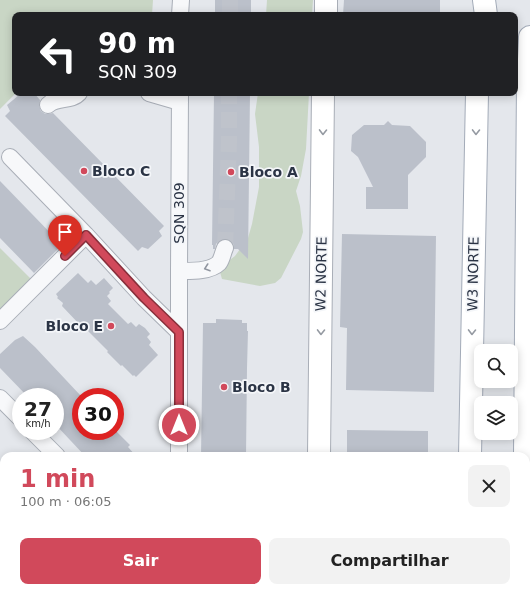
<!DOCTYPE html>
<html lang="pt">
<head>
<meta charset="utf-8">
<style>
  :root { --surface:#fff; --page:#f2f2f2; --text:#222; --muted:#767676; --accent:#d1495b }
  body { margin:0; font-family:"DejaVu Sans",sans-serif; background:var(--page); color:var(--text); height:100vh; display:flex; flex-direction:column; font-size:15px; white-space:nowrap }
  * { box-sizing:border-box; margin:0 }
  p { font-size:13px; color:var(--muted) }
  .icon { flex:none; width:22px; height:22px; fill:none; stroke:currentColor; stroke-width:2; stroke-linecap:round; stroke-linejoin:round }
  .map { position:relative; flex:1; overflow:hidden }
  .details { position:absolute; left:0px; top:452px; width:530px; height:140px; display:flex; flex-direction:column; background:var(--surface); border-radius:12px 12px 0 0; box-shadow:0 2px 10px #0003 }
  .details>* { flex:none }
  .guide { position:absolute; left:12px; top:12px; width:506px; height:84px; border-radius:8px; box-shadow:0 2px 10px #0003; background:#202124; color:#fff; overflow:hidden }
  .fabs { position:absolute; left:474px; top:344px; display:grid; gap:8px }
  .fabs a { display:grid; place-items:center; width:44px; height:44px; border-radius:8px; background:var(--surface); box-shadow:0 2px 10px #0003; font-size:20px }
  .speed { position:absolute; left:12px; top:388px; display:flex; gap:8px; font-size:20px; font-weight:700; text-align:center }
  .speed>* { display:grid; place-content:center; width:52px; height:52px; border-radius:50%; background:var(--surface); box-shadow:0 2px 10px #0003; line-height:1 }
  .speed small { font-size:10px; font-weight:400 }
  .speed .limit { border:6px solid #d22; background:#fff; color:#111 }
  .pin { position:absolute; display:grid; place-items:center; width:34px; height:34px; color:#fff; margin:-41px -17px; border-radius:50% 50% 50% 0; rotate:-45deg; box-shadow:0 0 4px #0007 }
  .pin .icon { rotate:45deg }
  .me { position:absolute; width:44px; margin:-22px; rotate:0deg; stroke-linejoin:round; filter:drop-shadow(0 0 3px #0008) }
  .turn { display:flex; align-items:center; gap:14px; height:84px; padding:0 20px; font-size:18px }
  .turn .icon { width:52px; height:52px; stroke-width:2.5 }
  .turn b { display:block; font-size:28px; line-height:34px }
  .round { display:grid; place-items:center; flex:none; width:42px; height:42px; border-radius:8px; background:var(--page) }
  .head { display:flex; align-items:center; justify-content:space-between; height:68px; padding:0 20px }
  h1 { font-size:24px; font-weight:600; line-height:30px; color:var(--accent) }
  .action { display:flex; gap:8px; margin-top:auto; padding:8px 20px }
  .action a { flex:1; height:46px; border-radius:8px; background:var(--accent); color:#fff; font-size:16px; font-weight:600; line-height:46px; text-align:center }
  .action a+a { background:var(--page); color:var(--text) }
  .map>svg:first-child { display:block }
  .green { fill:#c9d6c5 }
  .building { fill:#bbc0ca }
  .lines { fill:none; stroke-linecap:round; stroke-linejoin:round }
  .street-tunnel { stroke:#bfc3cb; stroke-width:16; stroke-dasharray:16 8; stroke-linecap:butt }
  .street-casing { stroke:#a9aeb7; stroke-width:18 }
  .secondary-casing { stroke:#a9aeb7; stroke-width:24 }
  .primary-casing { stroke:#a3abb8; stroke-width:24 }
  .street { stroke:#f7f8fa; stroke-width:16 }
  .secondary { stroke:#fff; stroke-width:22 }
  .primary { stroke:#fff; stroke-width:22 }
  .oneway { stroke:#959aa2 }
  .oneway2 { stroke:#9196a0 }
  .route-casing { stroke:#882f3b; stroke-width:10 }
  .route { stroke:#d1495b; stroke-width:7 }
  .poi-dot { fill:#d1495b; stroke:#f4f6f9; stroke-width:1.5 }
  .labels { text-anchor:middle; stroke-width:3.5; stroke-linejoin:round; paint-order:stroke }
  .poi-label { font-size:14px; font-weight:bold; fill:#2b3445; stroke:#f4f6f9; text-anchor:start }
  .street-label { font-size:14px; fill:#2b3445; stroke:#f4f6f9 }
</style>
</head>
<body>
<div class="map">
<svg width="530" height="592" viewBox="0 0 530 592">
  <rect width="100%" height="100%" fill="#e4e7ec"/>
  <path class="green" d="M0 0H153L152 15H15V93H16L0 109Z
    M267 0H313L312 15H266Z
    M258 93H309L306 149 301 176 296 191 300 206 303 232 301 239 281 278 275 283 260 286 222 279 220 272 223 265 235 256 248 238 252 224 259 187V147L255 114Z
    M0 248 36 284 0 321Z"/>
  <path class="building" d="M215 0H251V15H215Z
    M344 0H440V15H343Z
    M22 93H34L40 100 39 106 41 111 45 114H49L53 113 164 226 159 231 162 236 148 249 142 247 138 251 5 116 10 111 7 105 19 95Z
    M214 93H250L248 259 238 249H234L233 243 228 239H224L220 240 216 244 215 249H213V245H212Z
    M388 121 392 125 410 126 426 142V157L408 175V209H366V187H373L358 157 351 151 352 135 364 125H384Z
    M0 181 62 245 34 273 0 238Z
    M342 234 436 236 434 392 346 390 347 328 340 327Z
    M78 273 88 283 91 280 96 285 104 278 113 288 109 292 110 293 107 296 111 301 108 304 128 324 131 322 136 327 139 324 145 328 150 334 147 337 151 342 149 345 158 355 136 377 134 375 133 376 122 365 121 366 107 352 108 351 81 324 80 325 62 306 63 303 57 298 58 297 56 294Z
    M216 319 242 320V323H247V331H248L247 368 246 456H201L203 323H216Z
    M23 336 35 347 81 396V431H116L130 445 128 447 136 456H85L55 424V397H28L0 368V354L15 340Z
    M347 430 428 431V456H347Z"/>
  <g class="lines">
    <path class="street-tunnel" d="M230 15V0
      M225 248 229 142V93"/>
    <defs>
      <path id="street" d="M180 15 181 0
        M149 93 180 102
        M48 105C57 96 71 102 79 93
        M10 157 86 235 144 298 179 332
        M179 271C190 271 210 272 219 263 222 259 223 252 225 248
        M0 321 86 235
        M0 398 21 419
        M32 431 57 456
        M179 456V271L180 93
        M0 542H4"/>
      <path id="secondary" d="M326 15V0
        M319 456 323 93
        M318 592V588"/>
      <path id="primary" d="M484 0 486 15
        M470 456 477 93
        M525 456 528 82 530 37
        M468 592V588
        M523 592V588"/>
    </defs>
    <use href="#street" class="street-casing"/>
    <use href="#secondary" class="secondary-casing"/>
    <use href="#primary" class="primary-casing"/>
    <use href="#street" class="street"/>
    <use href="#secondary" class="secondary"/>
    <use href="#primary" class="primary"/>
  </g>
  <defs><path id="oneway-chevron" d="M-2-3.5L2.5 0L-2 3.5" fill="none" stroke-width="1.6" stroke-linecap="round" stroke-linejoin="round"/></defs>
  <g class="oneway">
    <use href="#oneway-chevron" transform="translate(323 132) rotate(91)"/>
    <use href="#oneway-chevron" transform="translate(476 132) rotate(91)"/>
    <use href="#oneway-chevron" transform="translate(321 332) rotate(91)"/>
    <use href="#oneway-chevron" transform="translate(472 332) rotate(91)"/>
  </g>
  <use class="oneway2" href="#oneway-chevron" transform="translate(207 268) rotate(161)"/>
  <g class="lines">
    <defs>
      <path id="route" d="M65 256 86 235 144 298 179 332V425"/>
    </defs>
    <use href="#route" class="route-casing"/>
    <use href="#route" class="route"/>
  </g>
  <g class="poi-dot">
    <circle cx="84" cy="171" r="4"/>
    <circle cx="231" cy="172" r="4"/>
    <circle cx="111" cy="326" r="4"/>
    <circle cx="224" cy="387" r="4"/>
  </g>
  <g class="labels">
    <g class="poi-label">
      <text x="92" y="176">Bloco C</text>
      <text x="239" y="177">Bloco A</text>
      <text x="103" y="331" text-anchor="end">Bloco E</text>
      <text x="232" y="392">Bloco B</text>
    </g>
    <g class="street-label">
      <text transform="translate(179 213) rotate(-90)" y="5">SQN 309</text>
      <text transform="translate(321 274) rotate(-89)" y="5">W2 NORTE</text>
      <text transform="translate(473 274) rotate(-89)" y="5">W3 NORTE</text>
    </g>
  </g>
</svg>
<div class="fabs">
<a><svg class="icon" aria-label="search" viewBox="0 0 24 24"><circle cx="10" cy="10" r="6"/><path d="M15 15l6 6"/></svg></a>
<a><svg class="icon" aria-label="layers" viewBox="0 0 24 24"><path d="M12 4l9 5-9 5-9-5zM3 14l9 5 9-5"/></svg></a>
</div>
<div class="speed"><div>27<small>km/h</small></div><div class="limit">30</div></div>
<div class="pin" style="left:65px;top:256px;background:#d93025"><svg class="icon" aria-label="arrive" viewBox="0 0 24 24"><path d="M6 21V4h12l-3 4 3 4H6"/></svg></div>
<svg class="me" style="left:179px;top:425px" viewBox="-20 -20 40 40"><circle r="17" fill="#d1495b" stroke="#fff" stroke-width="3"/><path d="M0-11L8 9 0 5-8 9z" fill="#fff"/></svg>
<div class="guide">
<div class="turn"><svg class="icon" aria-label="left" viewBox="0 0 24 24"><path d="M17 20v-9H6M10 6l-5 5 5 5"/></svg><div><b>90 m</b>SQN 309</div></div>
</div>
<section class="details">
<div class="head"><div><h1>1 min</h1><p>100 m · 06:05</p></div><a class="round"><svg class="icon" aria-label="close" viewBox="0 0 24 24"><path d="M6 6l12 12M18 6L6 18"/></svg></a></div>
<div class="action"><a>Sair</a><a>Compartilhar</a></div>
</section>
</div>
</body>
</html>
